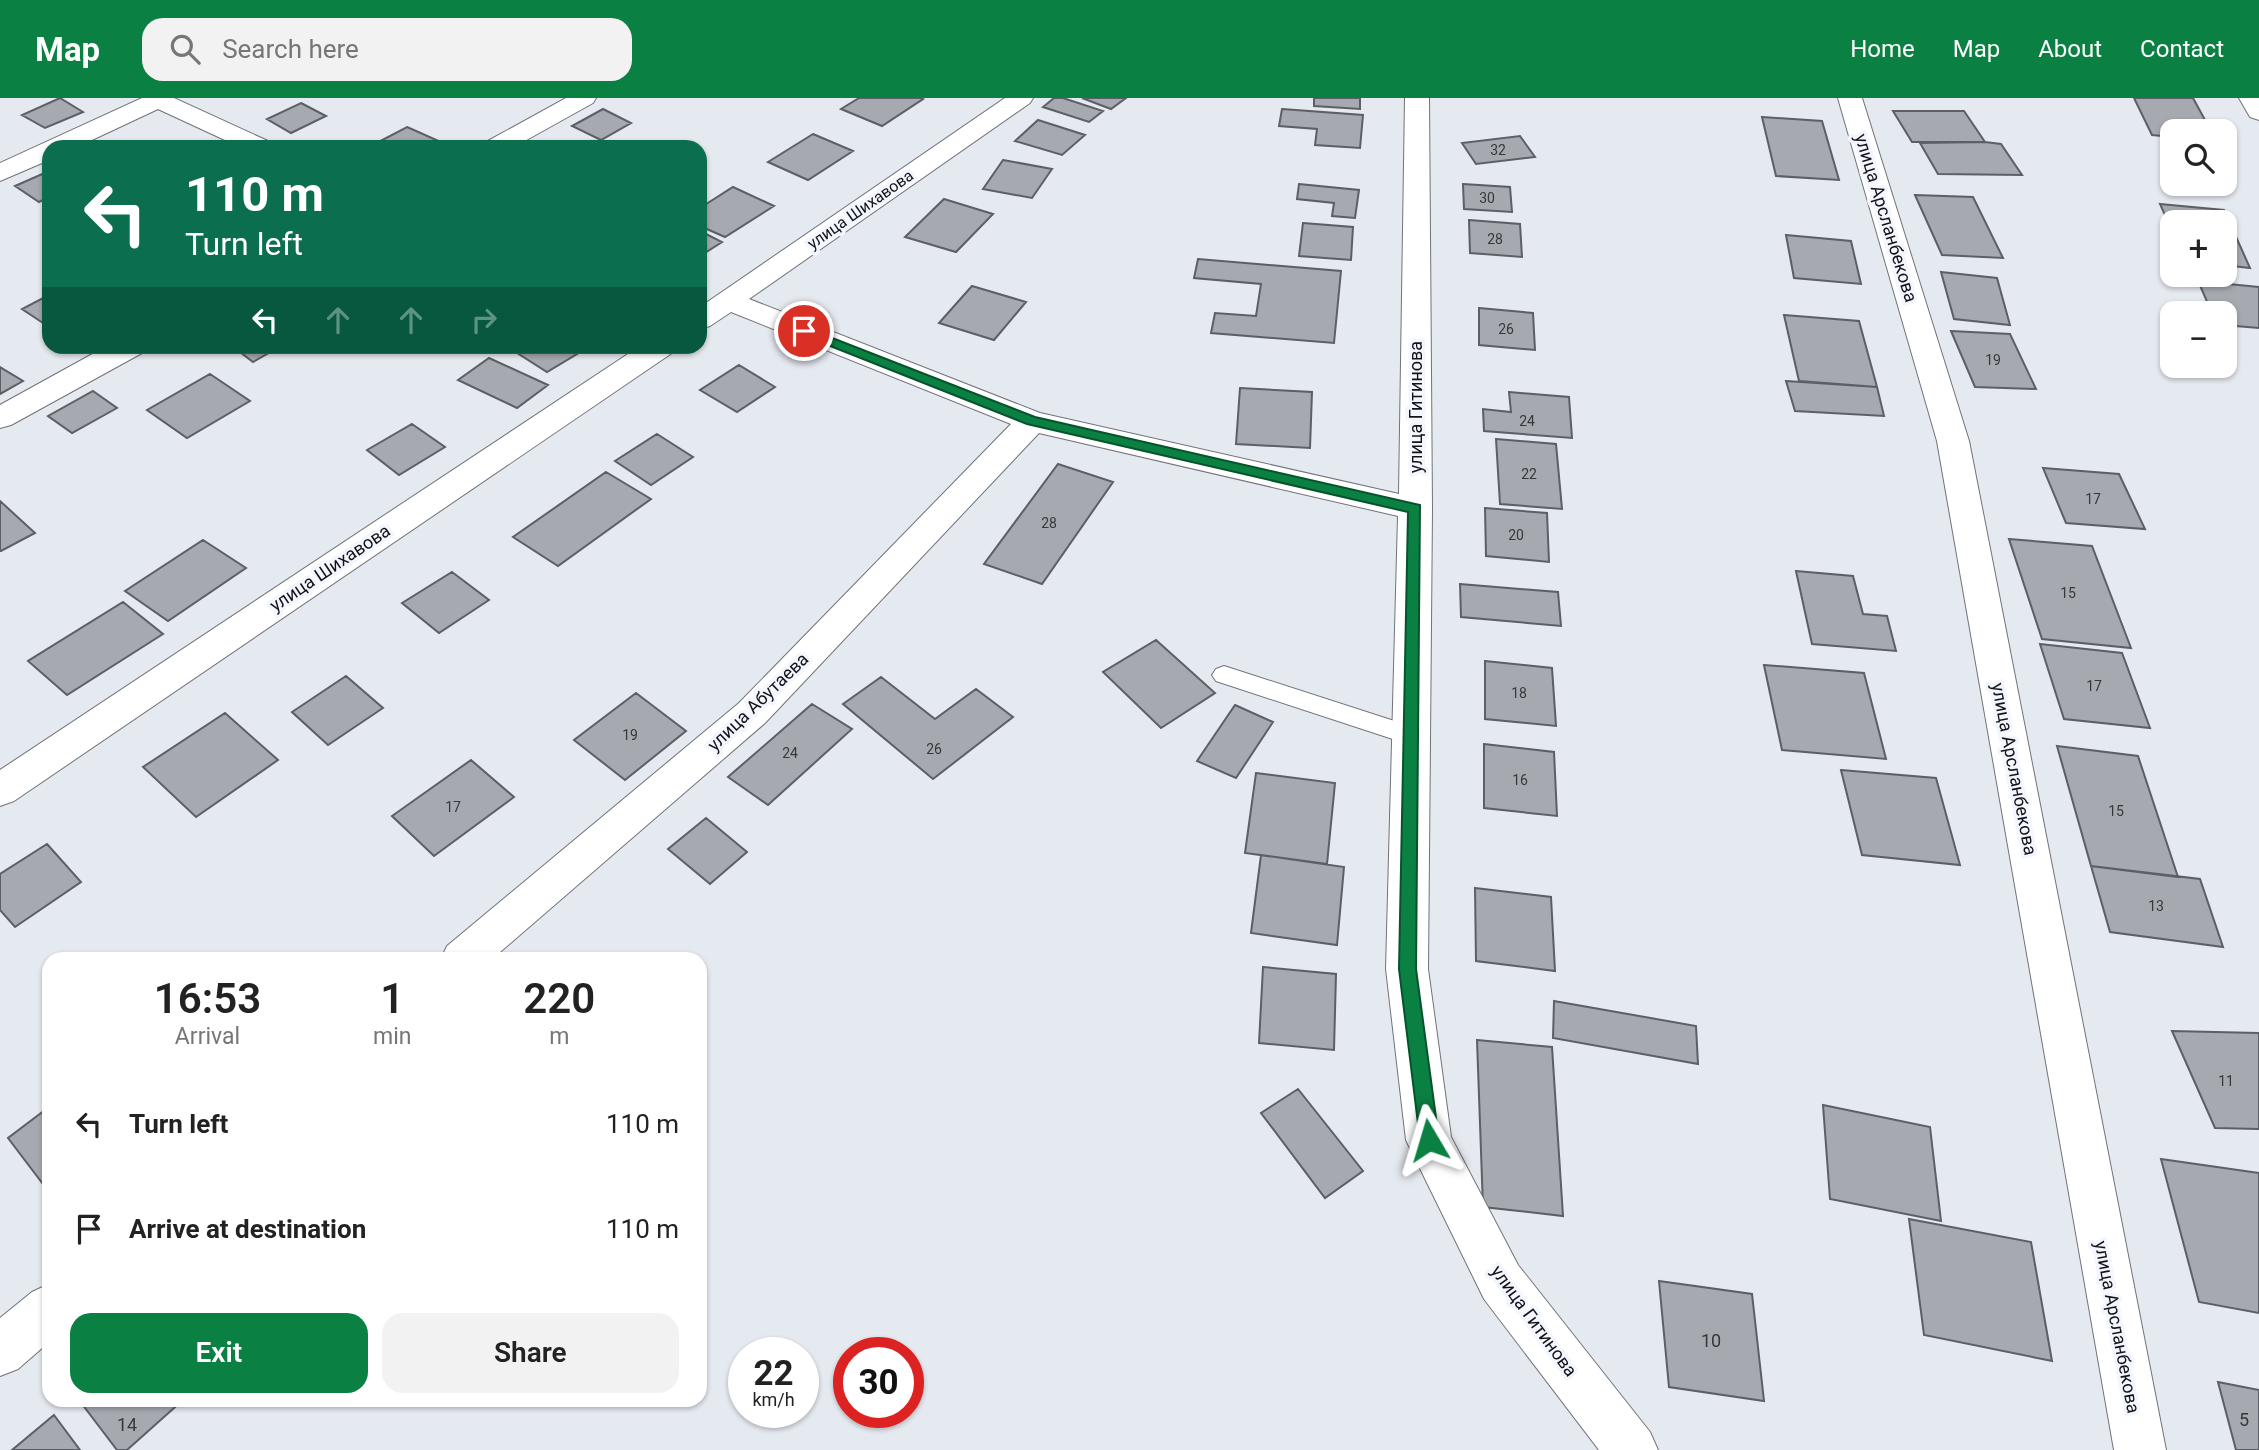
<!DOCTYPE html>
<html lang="en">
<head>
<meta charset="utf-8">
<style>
  :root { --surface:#fff; --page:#f2f2f2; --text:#222; --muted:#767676; --accent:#0b8043 }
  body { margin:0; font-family:Roboto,sans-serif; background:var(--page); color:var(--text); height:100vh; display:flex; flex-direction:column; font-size:26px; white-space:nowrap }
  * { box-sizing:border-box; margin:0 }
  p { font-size:23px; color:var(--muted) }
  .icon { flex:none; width:38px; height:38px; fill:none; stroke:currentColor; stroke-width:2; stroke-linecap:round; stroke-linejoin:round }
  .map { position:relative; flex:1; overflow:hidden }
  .sheet { position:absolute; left:42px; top:854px; width:665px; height:455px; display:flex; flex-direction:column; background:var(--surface); border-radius:21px; box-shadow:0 2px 5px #0004 }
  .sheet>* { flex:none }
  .hud { position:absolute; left:42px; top:42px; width:665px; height:214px; border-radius:21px; box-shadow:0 2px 5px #0004; background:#0b6e4f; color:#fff; overflow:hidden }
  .controls { position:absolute; left:2160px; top:21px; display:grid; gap:14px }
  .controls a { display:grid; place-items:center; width:77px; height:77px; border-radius:14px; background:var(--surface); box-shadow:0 2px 5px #0004; font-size:35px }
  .speed { position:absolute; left:728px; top:1239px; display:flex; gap:14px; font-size:35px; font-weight:700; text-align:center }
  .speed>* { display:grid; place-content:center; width:91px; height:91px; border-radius:50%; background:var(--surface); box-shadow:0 2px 5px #0004; line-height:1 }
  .speed small { font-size:18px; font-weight:400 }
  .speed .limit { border:10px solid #d22; background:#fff; color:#111 }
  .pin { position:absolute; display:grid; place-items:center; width:60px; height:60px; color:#fff; margin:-30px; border:4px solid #fff; border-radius:50%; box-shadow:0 2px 7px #0007 }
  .me { position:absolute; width:77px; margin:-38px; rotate:353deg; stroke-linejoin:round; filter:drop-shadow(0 0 5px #0008) }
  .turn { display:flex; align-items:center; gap:24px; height:147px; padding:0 28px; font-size:32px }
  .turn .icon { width:91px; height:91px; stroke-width:2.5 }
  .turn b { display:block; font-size:49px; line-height:60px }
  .lanes { display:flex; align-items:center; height:66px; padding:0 28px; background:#0003; justify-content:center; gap:35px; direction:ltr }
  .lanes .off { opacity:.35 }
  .eta { display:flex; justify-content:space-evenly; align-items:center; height:119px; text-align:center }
  .eta b { font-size:42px; font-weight:600; line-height:49px }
  .action { display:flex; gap:14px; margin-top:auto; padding:14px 28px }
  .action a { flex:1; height:80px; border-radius:21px; background:var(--accent); color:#fff; font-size:28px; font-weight:600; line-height:80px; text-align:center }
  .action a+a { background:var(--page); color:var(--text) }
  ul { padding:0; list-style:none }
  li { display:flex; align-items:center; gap:21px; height:105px; padding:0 28px }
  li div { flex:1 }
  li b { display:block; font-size:26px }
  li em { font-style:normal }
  header { display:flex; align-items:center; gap:42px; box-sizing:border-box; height:98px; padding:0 35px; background:var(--accent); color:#fff }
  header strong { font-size:33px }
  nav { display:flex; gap:38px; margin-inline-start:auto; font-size:24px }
  .search { width:490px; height:63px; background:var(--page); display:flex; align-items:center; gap:18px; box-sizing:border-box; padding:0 24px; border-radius:21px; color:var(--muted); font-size:26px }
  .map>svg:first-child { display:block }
  .building { fill:#a6a9b0; stroke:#5c5f65; stroke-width:2 }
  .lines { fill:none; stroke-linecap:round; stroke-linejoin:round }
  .lane-casing { stroke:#70737a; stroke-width:2 }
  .street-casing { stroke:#70737a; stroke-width:2 }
  .lane { fill:#fff; fill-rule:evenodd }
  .street { fill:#fff; fill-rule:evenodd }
  .route { fill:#0b8043; stroke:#07532c; stroke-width:2 }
  .labels { text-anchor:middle; stroke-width:7; stroke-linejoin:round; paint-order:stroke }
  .number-label { font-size:14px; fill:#37383c }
  .far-street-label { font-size:16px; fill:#121316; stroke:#f3f6fe }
  .street-label { font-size:18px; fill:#121316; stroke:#f3f6fe }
  .near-number-label { font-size:18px; fill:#37383c }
</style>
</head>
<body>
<header>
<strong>Map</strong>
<div class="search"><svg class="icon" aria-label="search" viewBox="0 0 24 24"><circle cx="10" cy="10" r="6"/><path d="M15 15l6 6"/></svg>Search here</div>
<nav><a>Home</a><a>Map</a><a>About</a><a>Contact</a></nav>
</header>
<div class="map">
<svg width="2259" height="1352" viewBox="0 0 2259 1352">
  <rect width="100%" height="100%" fill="#e5e9f0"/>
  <path class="building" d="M60 0 83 14 45 30 22 17Z
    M859 0H921L923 1 882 28 841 11Z
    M1054 0H1063L1103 13 1089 24 1043 9Z
    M1082 0H1126L1111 11Z
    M1314 0H1360V11L1314 8Z
    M2134 0H2193L2211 33H2172V39L2152 37Z
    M301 5 326 18 291 35 267 21Z
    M603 11 631 25 601 42 572 28Z
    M1282 11 1363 17 1360 50 1315 47 1317 31 1279 28Z
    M1893 13H1964L1985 44H1912Z
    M1762 19 1822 23 1839 82 1776 78Z
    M1038 22 1085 37 1062 57 1015 43Z
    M407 29 441 44 431 49H369Z
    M813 36 853 53 808 82 768 64Z
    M1520 38 1535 59 1476 66 1462 45Z
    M1985 44 2001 46 2022 77 1938 76 1920 45Z
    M1003 62 1052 71 1032 100 983 91Z
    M49 73V99L39 104 15 88Z
    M1299 86 1359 92 1355 120 1332 118 1334 105 1297 101Z
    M1463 86 1510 89 1512 114 1464 111Z
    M733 89 774 108 725 139 700 128V110Z
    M1915 97 1973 99 2003 160 1942 157Z
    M944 101 993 116 956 154 905 139Z
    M2160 106 2224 112 2250 170 2224 167V124H2172V133Z
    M1469 122 1520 126 1522 159 1470 155Z
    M1303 125 1353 129 1351 162 1299 158Z
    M700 133 722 144 700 158Z
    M1786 137 1851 143 1861 186 1794 180Z
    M1198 161 1341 173 1334 245 1211 235 1215 215 1256 218 1261 186 1194 180Z
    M1941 174 1997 180 2010 227 1954 221Z
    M2198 183 2259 189V230L2224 227V215H2212Z
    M972 188 1026 204 994 242 939 225Z
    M49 197V223L43 225 22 211Z
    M1479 210 1533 215 1535 252 1479 247Z
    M1784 217 1859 223 1877 289 1799 283Z
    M1951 233 2010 236 2036 291 1975 289Z
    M232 248H281L253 264Z
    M522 248H585L587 250 547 274 514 253Z
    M489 260 548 287 517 310 458 282Z
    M739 267 775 289 737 314 700 292Z
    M0 269 23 283 0 296Z
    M210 276 250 303 187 340 147 312Z
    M1786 283 1877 289 1884 318 1795 313Z
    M1240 290 1312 294 1310 350 1236 346Z
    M93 293 117 310 72 335 48 318Z
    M1509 294 1569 299 1572 340 1484 333 1483 311 1511 314Z
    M412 326 445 349 399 377 367 352Z
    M657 336 693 359 651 387 615 363Z
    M1496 341 1556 346 1562 411 1500 406Z
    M1058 366 1113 384 1042 486 984 466Z
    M2043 370 2119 376 2145 431 2066 425Z
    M606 374 651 401 558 468 513 439Z
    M0 403 35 435 1 453H0Z
    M1485 410 1547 415 1549 464 1486 458Z
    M2009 441 2092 448 2131 550 2042 541Z
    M203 442 246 470 168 523 125 493Z
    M1796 473 1853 478 1863 516 1887 518 1896 553 1812 546Z
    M452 474 489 502 439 535 402 505Z
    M1460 486 1558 494 1561 528 1461 519Z
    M123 504 163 536 67 597 28 563Z
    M1156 542 1215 595 1161 630 1103 574Z
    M2040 546 2122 555 2150 630 2064 621Z
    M1485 563 1552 570 1556 628 1485 621Z
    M1764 567 1864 575 1886 661 1782 652Z
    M346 578 383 610 328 647 292 614Z
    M881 579 935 621 976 591 1013 619 933 681 843 606Z
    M636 595 686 633 625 682 574 642Z
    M812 606 852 631 768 707 728 679Z
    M1235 607 1273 624 1236 680 1197 663Z
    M225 615 278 662 196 719 143 669Z
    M1484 646 1554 654 1557 718 1484 710Z
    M2057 648 2138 658 2178 779 2091 768Z
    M471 662 514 699 434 758 392 718Z
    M1841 672 1936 680 1960 767 1862 757Z
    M1256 675 1335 685 1327 766 1245 755Z
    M706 720 747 754 710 786 668 751Z
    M47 746 81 784 15 829 0 812V776Z
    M1261 757 1344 769 1337 847 1251 835Z
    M2091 768 2200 781 2223 849 2110 834Z
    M1475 790 1551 799 1555 873 1476 863Z
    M1263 869 1336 876 1334 952 1259 945Z
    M1554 903 1696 928 1698 966 1553 940Z
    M2172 933 2259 935V1031L2215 1030Z
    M1477 942 1552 949 1563 1118 1483 1109Z
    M1298 991 1363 1073 1325 1100 1261 1015Z
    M1823 1007 1930 1029 1941 1123 1830 1101Z
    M49 1009V1094L8 1040Z
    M2161 1061 2259 1075V1215L2199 1204Z
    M1909 1121 2031 1144 2052 1263 1924 1237Z
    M1659 1183 1752 1196 1764 1303 1669 1289Z
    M2218 1284 2259 1292V1352H2236Z
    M79 1302H183L127 1352H117Z
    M54 1317 80 1352H12Z"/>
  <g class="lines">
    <defs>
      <path id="lane" d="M1224 568 1419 631 1423 638 1419 645 1411 647 1216 583 1212 577 1216 571Z"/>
      <path id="street" d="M142 0H174L270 44 274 49H240L158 11 77 49H49V62L0 83V65Z
        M566 0H596L593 5 514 49H482L486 44Z
        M1005 0H1033L1030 5 749 201 1040 315 1399 396 1405 0H1429L1432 411 1428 871 1451 1039 1518 1167 1650 1334 1658 1352H1599L1484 1201 1406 1042 1386 871 1398 418 1039 335 765 625 492 861H441L447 848 739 605 1011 326 731 214 710 228 700 231V209Z
        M1838 0H1862L1969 343 2166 1352H2114L1937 343Z
        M2239 0H2259V22L2250 19Z
        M107 248H146L142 255 11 327 0 330V307Z
        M640 248H676L672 255 14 703 0 708V672Z
        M49 1186V1244L18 1271 0 1278V1220L32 1194Z"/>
    </defs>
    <use href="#lane" class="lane-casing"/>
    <use href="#street" class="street-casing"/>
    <use href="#lane" class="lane"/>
    <use href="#street" class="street"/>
  </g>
  <path class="route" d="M804 229 1035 319 1420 407 1416 871 1439 1042 1436 1048 1429 1051 1423 1048 1420 1042 1399 871 1408 414 1027 326 800 236V230Z"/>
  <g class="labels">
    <g class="number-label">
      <text x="1498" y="57">32</text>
      <text x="1487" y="105">30</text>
      <text x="1495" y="146">28</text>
      <text x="1506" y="236">26</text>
      <text x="1993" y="267">19</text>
      <text x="1527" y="328">24</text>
      <text x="1529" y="381">22</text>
      <text x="2093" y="406">17</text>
      <text x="1049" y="430">28</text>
      <text x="1516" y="442">20</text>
      <text x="2068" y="500">15</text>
      <text x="2094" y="593">17</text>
      <text x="1519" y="600">18</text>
      <text x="630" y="642">19</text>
      <text x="934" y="656">26</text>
      <text x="790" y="660">24</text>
      <text x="1520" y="687">16</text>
      <text x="453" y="714">17</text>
      <text x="2116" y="718">15</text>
      <text x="2156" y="813">13</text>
      <text x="2226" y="988">11</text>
    </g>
    <g class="far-street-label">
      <text transform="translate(860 111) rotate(-35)" y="6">улица Шихавова</text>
    </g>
    <g class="street-label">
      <text transform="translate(1886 120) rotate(73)" y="6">улица Арсланбекова</text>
      <text transform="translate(1416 309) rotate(-90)" y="6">улица Гитинова</text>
      <text transform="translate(330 470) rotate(-34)" y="6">улица Шихавова</text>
      <text transform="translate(758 604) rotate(-44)" y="6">улица Абутаева</text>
      <text transform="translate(2014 671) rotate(79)" y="6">улица Арсланбекова</text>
      <text transform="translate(1534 1223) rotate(54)" y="6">улица Гитинова</text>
      <text transform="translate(2117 1229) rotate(79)" y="6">улица Арсланбекова</text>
    </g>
    <g class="near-number-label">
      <text x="1711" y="1249">10</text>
      <text x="2244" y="1328">5</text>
      <text x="127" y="1333">14</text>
    </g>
  </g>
</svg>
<div class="controls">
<a><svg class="icon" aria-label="search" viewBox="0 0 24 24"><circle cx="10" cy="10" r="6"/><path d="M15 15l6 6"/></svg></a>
<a>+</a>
<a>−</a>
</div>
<div class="speed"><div>22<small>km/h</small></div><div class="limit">30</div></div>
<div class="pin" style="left:804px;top:233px;background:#d93025"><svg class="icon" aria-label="arrive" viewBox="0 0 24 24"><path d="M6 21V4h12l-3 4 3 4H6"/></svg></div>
<svg class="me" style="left:1429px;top:1042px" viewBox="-20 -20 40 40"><path d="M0-17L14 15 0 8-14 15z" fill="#0b8043" stroke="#fff" stroke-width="4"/></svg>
<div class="hud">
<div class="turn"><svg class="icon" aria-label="left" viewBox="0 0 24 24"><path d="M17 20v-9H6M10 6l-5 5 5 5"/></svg><div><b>110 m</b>Turn left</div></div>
<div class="lanes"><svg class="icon" aria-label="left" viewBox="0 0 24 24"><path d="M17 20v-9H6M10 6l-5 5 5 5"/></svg><svg class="icon off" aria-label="ahead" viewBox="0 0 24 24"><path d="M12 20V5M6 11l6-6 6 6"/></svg><svg class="icon off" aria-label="ahead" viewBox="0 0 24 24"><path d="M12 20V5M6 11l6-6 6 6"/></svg><svg class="icon off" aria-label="right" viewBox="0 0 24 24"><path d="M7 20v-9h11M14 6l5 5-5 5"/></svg></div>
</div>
<section class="sheet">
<div class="eta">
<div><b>16:53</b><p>Arrival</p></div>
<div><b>1</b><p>min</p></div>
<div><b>220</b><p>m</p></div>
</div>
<ul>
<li><svg class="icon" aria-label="left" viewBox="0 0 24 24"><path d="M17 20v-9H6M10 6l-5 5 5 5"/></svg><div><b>Turn left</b></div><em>110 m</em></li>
<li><svg class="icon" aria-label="arrive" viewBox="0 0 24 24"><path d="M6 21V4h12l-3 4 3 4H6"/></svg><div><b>Arrive at destination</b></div><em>110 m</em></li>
</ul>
<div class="action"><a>Exit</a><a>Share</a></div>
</section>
</div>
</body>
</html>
